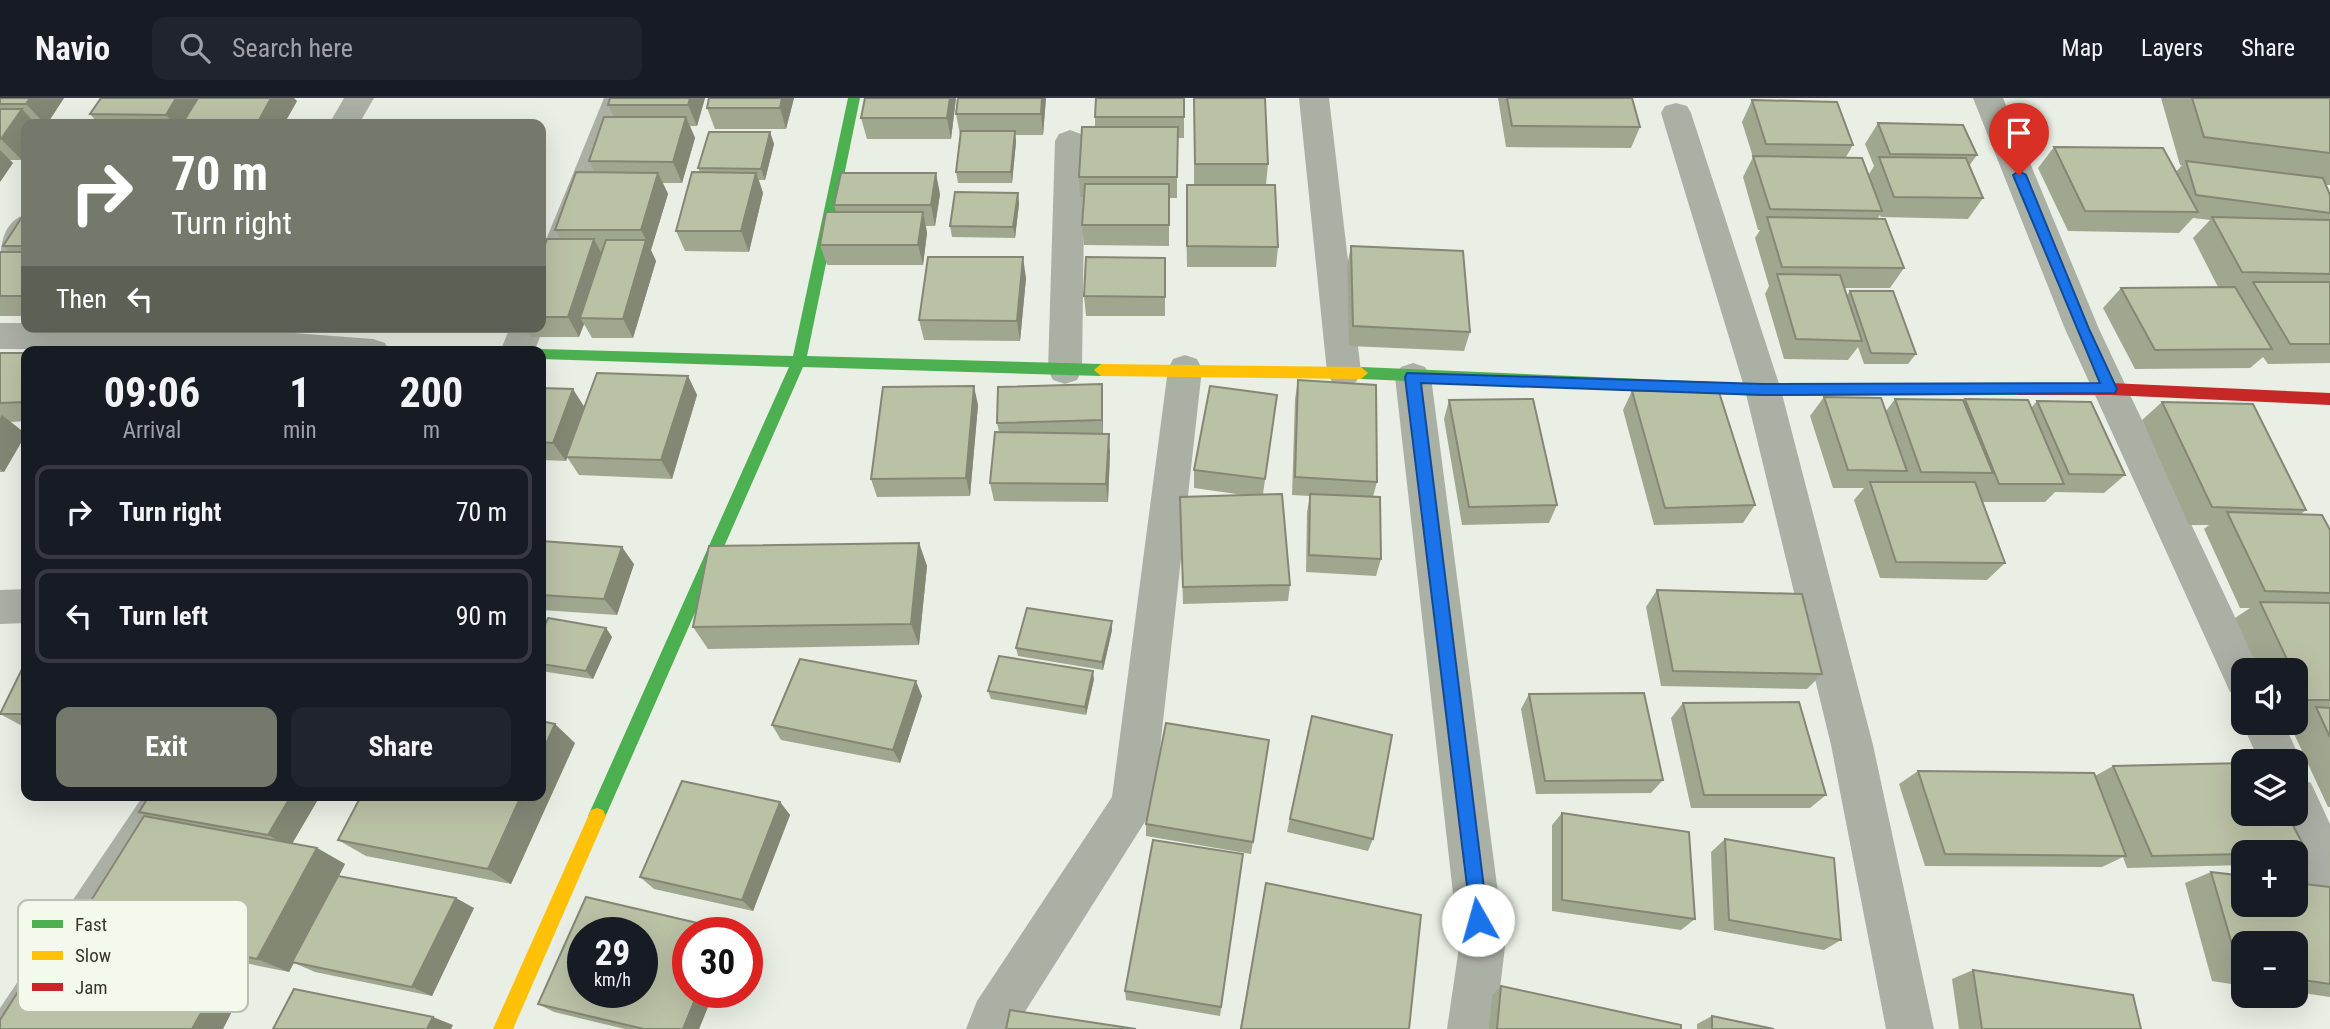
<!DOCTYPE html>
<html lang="en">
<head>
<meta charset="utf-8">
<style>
  :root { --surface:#171b24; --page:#20242c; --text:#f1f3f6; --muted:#9ea1a6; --line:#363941; --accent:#74796b }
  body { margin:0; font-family:"Roboto Condensed",sans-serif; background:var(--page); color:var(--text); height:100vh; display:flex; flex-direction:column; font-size:26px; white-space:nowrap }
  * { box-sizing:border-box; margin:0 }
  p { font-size:23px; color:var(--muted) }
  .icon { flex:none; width:38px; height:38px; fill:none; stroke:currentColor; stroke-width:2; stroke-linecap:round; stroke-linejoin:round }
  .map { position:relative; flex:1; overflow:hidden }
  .drawer { position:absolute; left:21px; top:248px; width:525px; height:455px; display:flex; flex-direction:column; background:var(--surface); border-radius:14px; box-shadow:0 7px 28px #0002 }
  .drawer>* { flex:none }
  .hud { position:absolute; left:21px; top:21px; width:525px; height:214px; border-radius:14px; box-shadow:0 7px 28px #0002; background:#74796b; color:#fff; overflow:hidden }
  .buttons { position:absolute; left:2231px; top:560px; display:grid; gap:14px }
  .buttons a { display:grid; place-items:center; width:77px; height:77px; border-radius:14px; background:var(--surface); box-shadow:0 7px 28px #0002; font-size:35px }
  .speed { position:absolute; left:567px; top:819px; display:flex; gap:14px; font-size:35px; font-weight:700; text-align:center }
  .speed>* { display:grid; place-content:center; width:91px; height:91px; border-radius:50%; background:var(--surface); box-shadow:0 7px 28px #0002; line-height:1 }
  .speed small { font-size:18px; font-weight:400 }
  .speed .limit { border:10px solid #d22; background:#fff; color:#111 }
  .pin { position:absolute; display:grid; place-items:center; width:60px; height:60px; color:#fff; margin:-72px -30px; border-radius:50% 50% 50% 0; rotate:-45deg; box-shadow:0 0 7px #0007 }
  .pin .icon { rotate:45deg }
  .me { position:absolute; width:77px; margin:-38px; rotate:353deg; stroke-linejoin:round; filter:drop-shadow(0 0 5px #0008) }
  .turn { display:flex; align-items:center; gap:24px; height:147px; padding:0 35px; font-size:32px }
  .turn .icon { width:91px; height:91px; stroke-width:2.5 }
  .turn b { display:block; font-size:49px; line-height:60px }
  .then { display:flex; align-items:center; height:66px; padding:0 35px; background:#0003; gap:14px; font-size:26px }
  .eta { display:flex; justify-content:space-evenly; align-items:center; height:119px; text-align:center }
  .eta b { font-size:42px; font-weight:700; line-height:49px }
  .button { display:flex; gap:14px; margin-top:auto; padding:14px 35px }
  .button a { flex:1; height:80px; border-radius:14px; background:var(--accent); color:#fff; font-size:28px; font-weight:700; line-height:80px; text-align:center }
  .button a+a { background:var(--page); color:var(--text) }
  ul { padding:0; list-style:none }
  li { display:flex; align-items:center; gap:21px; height:94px; margin:0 14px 10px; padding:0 21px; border:4px solid var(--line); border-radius:14px }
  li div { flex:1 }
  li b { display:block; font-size:26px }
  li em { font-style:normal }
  header { display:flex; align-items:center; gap:42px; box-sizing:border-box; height:98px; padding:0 35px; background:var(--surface); border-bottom:2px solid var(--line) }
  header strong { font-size:33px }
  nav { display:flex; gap:38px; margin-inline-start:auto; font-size:24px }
  .search { width:490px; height:63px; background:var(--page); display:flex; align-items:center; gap:18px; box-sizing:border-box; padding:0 24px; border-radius:14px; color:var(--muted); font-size:26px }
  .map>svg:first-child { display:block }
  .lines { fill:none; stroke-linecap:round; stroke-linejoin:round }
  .street { fill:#abb0a5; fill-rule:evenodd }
  .fast { fill:#4caf50; fill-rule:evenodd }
  .slow { fill:#ffc107; fill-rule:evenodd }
  .jam { fill:#c62828; fill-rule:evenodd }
  .wall { fill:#a0a78f }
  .shaded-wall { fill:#828874 }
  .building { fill:#bac2a6; stroke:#828874; stroke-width:2; fill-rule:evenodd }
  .route { fill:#1a73e8; stroke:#114b97; stroke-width:2 }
  .key { fill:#f3faec; stroke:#bac0b2; stroke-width:2 }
  .key-label { font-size:19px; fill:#35392a }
</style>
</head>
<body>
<header>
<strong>Navio</strong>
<div class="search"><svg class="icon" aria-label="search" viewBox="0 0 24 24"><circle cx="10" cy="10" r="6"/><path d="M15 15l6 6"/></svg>Search here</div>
<nav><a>Map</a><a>Layers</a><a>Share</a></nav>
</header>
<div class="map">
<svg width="2330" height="931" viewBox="0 0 2330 931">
  <rect width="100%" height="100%" fill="#e9efe4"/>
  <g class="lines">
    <path class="street" d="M344 0H374L359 26H329Z
      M604 0H634L558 194 553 203 541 207V154Z
      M1299 0H1329L1361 274 1356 284 1344 288 1332 284 1327 274Z
      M1973 0H2003L2099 231 2260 572H2244V599L2230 594 2065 231Z
      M1676 5 1687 8 1691 15 1781 292 1873 647 1934 931H1886L1831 647 1745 292 1661 15 1665 8Z
      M1070 32 1081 36 1085 43 1082 272 1077 282 1065 286 1053 282 1048 272 1055 43 1059 36Z
      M26 116C27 141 28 169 0 177 0 152 0 125 26 116Z
      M541 223 544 229 534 254H500L510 229H541Z
      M0 225H26V229L226 230 373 241 385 245 390 254 0 251Z
      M1185 257 1197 261 1202 271 1154 705 1148 719 1014 931H966L977 903 1112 699 1168 271 1173 261Z
      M1413 265 1425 269 1431 279 1505 849 1495 931H1447L1459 849 1395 279 1401 269Z
      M26 491V525L0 526V492Z
      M2244 622V625H2284L2301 663 2296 674V663H2259L2242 625Z
      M2296 679 2311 685 2330 726V810L2314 804 2282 716H2296Z
      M143 698H189L183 712 41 931H0V910Z"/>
    <path class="fast" d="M848 0H860L807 258 1101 266 1108 272 1101 278 803 269 603 724 597 726 591 724 588 718 789 269 541 261V254H535L541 251 793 258Z
      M1361 269 1763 286 2018 285 2025 291 2018 297 1763 298 1361 281 1354 275Z"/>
    <path class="slow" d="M1101 266 1361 269 1368 275 1361 281 1101 278 1094 272Z
      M597 710 603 712 606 718 513 931H493L591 712Z"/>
    <path class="jam" d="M2018 285H2110L2330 295V307L2110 297H2018L2011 291Z"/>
  </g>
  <path class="wall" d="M0 0H64L47 26H26L22 62H10L13 65 0 84Z
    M610 0H705L697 28H690L695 40 682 85H663L668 96 651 152 656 163 633 240H592L584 226 579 239H531L525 229H541V158L561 141 555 132 595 75 589 63 614 19 608 7Z
    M794 0 786 31H715L707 10Z
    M865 0H956L951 41H867L861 20Z
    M958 0H1046L1043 37H1015L1016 44 1012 85H958L956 74 960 37 956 16Z
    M1184 0V40H1177V100H1169V148L1084 147 1082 127 1084 99H1080L1079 79 1095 29V19Z
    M1194 0H1265L1268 66 1266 87H1194Z
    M1498 0H1632L1640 29 1631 50 1506 49Z
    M2161 0H2330V87H2326L2330 97V265L2268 266 2263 259 2250 270 2135 271 2103 210 2121 190 2218 189 2193 140 2210 122 2193 120 2179 135 2068 133 2038 70 2054 49 2176 74 2182 67H2180Z
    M1752 2 1853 47 1846 59 1869 76 1874 68 1865 46 1878 25 1977 57 1969 68 1983 100 1968 121 1881 119 1880 117 1877 121 1904 170 1890 190H1844L1847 197 1850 193 1916 256 1908 266H1864L1858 249 1848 262 1784 261 1765 196 1769 188 1755 140 1760 132H1758L1743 79 1753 59 1742 24Z
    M297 3 284 26H72L98 25 90 16Z
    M770 34 774 46 765 82H759L763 95 749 154 685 153 676 133 700 74 698 70Z
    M1018 95 1019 106 1015 140 952 139 950 128Z
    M940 96 935 128H926L927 135 923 167H827L820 147 836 114 834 107Z
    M1186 108 1278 149 1276 169H1187Z
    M26 113V218H0V154H9L3 148Z
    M1351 148 1470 234 1464 253 1349 248 1347 168Z
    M1165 160V218H1086L1084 198Z
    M1026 180 1020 243 924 242 919 222Z
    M0 255H26V323L10 324 26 336 4 374H0Z
    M688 278 697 297 672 381 579 377 567 359 566 363 541 362V290L584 309Z
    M1298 282 1377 384 1373 399 1381 461 1376 478 1306 474 1307 414 1310 398 1292 397 1295 301Z
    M1632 293 1755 407 1743 425 1654 427 1623 312Z
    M1277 297 1263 396 1290 487 1288 503 1183 506 1180 399 1244 397 1194 390V372Z
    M1824 299 1886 313 1895 301 1964 303 1965 301 2031 310 2037 303 2125 377 2104 395 2055 394 2045 404H1982L2005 465 1987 482 1880 480 1854 402 1864 390H1833L1810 318Z
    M1449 302 1557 407 1549 425 1462 427 1444 321Z
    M2162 304 2306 412 2301 416 2330 432V709H2328L2289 625H2296V620L2301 617H2296V572H2259L2235 520 2250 510H2240L2204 431 2209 427H2189L2142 322Z
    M1103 305V335L1110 354 1108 404 994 403 990 385 999 334 997 325Z
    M978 307 970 398 877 399 871 381Z
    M541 443 634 466 617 517 541 512Z
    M919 445 927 468 919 547 708 551 693 529Z
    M1657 492 1822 576 1807 591 1661 588 1646 509Z
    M1112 523V532L1103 572 1018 558 1016 550Z
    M606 530 612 539 593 581 541 573V536Z
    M26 563V630L0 616Z
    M1094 581 1086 617 991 601 988 593Z
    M1529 596 1663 682 1651 695 1536 696 1521 611Z
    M922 598 900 665 781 642 772 627Z
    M1683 605 1826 697 1810 710H1691L1671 620Z
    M1308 632 1373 741 1368 753 1287 734Z
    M1269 642 1251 756 1146 738V726Z
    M575 645 511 786 366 758 338 742Z
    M2113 668 2307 754 2296 759V754H2244V767L2127 770 2123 759 2102 769 1925 768 1899 686 1918 673 2095 678Z
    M149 698H320L292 746 317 750 345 766 339 778 474 810 432 898 315 874 294 865 289 874 115 839 77 825 151 720 139 714Z
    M780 704 790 717 753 813 654 791 640 779Z
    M1562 715 1695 821 1681 832 1552 813V727Z
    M1725 741 1841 842 1824 852 1714 832 1711 754Z
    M1243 756 1220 918 1126 902 1125 893Z
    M2211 774 2330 789V899L2296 894V845H2244V888L2212 883 2185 785Z
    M1266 785 1409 931H1240Z
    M1973 872 2141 931H1959L1952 881Z
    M1501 888 1681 931H1489L1492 897Z
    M688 894H714L699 931H625L554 914 538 906Z
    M1712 918 1774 931H1697V926Z"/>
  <path class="shaded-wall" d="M30 0H64L47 26H45L26 6Z
    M176 0H206L190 26H174L166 17Z
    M271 0H294L297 3 284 26H257Z
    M690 0H705L697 28 688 7Z
    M782 0H794L786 31 780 10Z
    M950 0H956L951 41 947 20Z
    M1042 0H1046L1043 37 1041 16Z
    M22 11 36 26H26V56L22 62 1 41Z
    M686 19 695 40 682 85 673 64Z
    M1015 33 1016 44 1012 85 1011 74Z
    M770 34 774 46 765 82 761 71Z
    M0 52 13 65 0 84Z
    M658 75 668 96 651 152 641 132Z
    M756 75 763 95 749 154 741 133Z
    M936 75 940 96 935 128 931 107Z
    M1018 95 1019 106 1015 140 1013 129Z
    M923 114 927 135 923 167 918 147Z
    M594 141 605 162 580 220 584 226 579 239 568 219Z
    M646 142 656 163 633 240 623 221Z
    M1023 159 1026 180 1020 243 1017 223Z
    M688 278 697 297 672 381 661 362Z
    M1102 286 1103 305V340L1102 322Z
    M974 288 978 307 970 398 966 380Z
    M573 291 585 310 566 363 553 345Z
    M2 317 26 336 4 374 0 371V320Z
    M1109 336 1110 354 1108 404 1106 386Z
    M919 445 927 468 919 547 911 526Z
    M622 449 634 466 617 517 604 501Z
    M1112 523V532L1103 572 1102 564Z
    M606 530 612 539 593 581 586 573Z
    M1093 573 1094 581 1086 617 1085 609Z
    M916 583 922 598 900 665 893 652Z
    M555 626 575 645 511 786 488 771 521 698H541V657Z
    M291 698H320L290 749 268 737Z
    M780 704 790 717 753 813 742 802Z
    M317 750 345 766 289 874 257 861Z
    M456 800 474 810 432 898 412 889Z
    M698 894H714L699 931H683Z
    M211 897 236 906 223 931H192Z
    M433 919 453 927 451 931H427Z"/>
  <path class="building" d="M0 0H30L26 6H0Z
    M101 0H176L166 17 90 16Z
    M198 0H271L257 26H182Z
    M610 0H690L688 7H608Z
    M709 0H782L780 10H707Z
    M865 0H950L947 20H861Z
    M958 0H1042L1041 16H956Z
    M1096 0H1184V19H1095Z
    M1194 0H1265L1268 66H1195Z
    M1507 0H1632L1640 29 1512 28Z
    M2192 0H2330V55L2204 39Z
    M1752 2 1837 4 1853 47 1766 46Z
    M0 11H22L1 41H0Z
    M604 19H686L673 64 589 63Z
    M73 25 160 26H72Z
    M1878 25 1963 27 1977 57 1890 56Z
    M1082 29H1178L1177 79H1079Z
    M961 33H1015L1011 74H956Z
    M709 34H770L761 71 698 70Z
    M2054 49 2163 50 2198 114 2085 113Z
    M1753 58 1862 60 1882 113 1770 111Z
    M1879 59 1966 60 1983 100 1894 99Z
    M2186 63 2323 80 2330 97V115L2196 97Z
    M576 74 658 75 641 132H555Z
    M692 74 756 75 741 133H676Z
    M841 75H936L931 107H834Z
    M1085 86H1169V127H1082Z
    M1187 87H1275L1278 149 1187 148Z
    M955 94 1018 95 1013 129 950 128Z
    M26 113V148H3Z
    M826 114H923L918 147H820Z
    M1767 119 1885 121 1904 170 1782 169Z
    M2212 119 2330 122V176L2242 174Z
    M547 141H594L568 219H541V158Z
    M606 142H646L623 221 580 220Z
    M1351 148 1463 153 1470 234 1353 228Z
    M0 154H26V198H0Z
    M928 159H1023L1017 223 919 222Z
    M1086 159 1165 160V199L1084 198Z
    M1777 176 1840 177 1862 243 1796 241Z
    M2253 184H2330V246H2290Z
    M2235 189 2272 251 2155 252 2121 190Z
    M1850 193H1893L1916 256 1871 255Z
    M0 255H26V304L0 305Z
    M597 275 688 278 661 362 566 359Z
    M1298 282 1376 287 1377 384 1295 379Z
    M1102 286V322L997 325 998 289Z
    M974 288 966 380 871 381 883 289Z
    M1210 288 1277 297 1265 381 1194 372Z
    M541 290 573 291 553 345 541 344Z
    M1718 291 1755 407 1665 410 1632 293Z
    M1824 299 1881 300 1907 373 1848 372Z
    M1533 301 1557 407 1469 409 1449 302Z
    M1895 301 1963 302 1993 375 1921 374Z
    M1965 301 2028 302 2064 386H1999Z
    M2037 303 2091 304 2125 377 2069 376Z
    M2162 304 2253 306 2306 412 2212 409Z
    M995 334 1109 336 1106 386 990 385Z
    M1870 384H1975L2005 465 1896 464Z
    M1282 396 1290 487 1183 489 1180 399Z
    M1310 396 1380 399 1381 461 1309 457Z
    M2227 414 2322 417 2330 432V495L2265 493Z
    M541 443 622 449 604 501 541 497Z
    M919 445 911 526 693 529 709 448Z
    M1657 492 1802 496 1822 576 1673 573Z
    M2260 504 2330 505V602H2305L2296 582V572H2292Z
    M1027 510 1112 523 1102 564 1016 550Z
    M548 520 606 530 586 573 541 566V536Z
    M999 558 1093 573 1085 609 988 593Z
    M800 561 916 583 893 652 772 627Z
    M26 563V616H0Z
    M1644 595 1663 682 1545 683 1529 596Z
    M1799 604 1826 697H1704L1683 605Z
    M2316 609 2330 610V639Z
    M1312 618 1392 637 1373 741 1290 721Z
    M541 623 555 626 541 657Z
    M1166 625 1269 642 1253 744 1146 726Z
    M2244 665V716H2287L2307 754H2244V756L2152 758 2113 668Z
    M1918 673 2094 675 2126 758 1945 756Z
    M682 683 780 704 742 802 640 779Z
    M149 698H291L268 737 139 714Z
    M361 698H521L488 771 338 742Z
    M1562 715 1689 734 1695 821 1562 802Z
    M144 718 317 750 257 861 77 825Z
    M1725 741 1834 760 1841 842 1729 822Z
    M1153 742 1243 756 1221 909 1125 893Z
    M2211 774 2244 778V807H2296V785L2330 789V886L2296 881V845H2244V875L2240 874Z
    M338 778 456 800 412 889 292 864Z
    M1266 785 1421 817 1409 931H1241Z
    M586 799 723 831 721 835H688V894H698L683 931H644L538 906ZM583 835H642V894H583Z
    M38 862 211 897 192 931H0V922Z
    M1973 872 2133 897 2141 931H1982Z
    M1501 888 1681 927V931H1497Z
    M294 891 433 919 427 931H273Z
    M1010 912 1136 931H1006Z
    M1712 918 1774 931H1712Z"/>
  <path class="route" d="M2019 73 2026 77 2089 231 2117 291 2115 295 1763 297 1421 285 1488 822 1485 829 1478 832 1472 829 1405 279 1407 275 1763 286 2100 285 2013 77Z"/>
  <rect x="18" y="802" width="230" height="112" rx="10" class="key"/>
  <rect x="32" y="822" width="31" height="8" fill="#4caf50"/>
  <rect x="32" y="853" width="31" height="9" fill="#ffc107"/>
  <rect x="32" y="885" width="31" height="8" fill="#c62828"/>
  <g class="key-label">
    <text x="75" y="833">Fast</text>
    <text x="75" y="864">Slow</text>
    <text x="75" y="896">Jam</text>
  </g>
</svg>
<div class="buttons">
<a><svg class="icon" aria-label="sound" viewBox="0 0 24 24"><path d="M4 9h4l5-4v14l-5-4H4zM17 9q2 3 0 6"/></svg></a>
<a><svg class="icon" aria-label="layers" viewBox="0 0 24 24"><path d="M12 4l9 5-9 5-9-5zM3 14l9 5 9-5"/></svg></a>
<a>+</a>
<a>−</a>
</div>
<div class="speed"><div>29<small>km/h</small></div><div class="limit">30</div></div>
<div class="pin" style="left:2019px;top:77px;background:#d93025"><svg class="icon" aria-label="arrive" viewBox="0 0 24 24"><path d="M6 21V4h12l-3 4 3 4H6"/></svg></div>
<svg class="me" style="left:1478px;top:822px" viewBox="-20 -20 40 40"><circle r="19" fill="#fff"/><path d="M0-13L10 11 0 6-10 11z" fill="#1a73e8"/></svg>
<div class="hud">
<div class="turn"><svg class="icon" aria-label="right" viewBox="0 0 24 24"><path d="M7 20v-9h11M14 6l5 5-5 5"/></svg><div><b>70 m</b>Turn right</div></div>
<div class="then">Then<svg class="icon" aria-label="left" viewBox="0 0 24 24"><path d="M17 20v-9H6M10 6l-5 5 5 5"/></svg></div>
</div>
<section class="drawer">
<div class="eta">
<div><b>09:06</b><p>Arrival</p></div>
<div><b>1</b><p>min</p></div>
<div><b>200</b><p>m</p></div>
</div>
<ul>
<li><svg class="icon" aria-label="right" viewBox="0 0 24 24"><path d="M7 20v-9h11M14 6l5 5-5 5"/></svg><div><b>Turn right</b></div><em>70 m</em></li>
<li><svg class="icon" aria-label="left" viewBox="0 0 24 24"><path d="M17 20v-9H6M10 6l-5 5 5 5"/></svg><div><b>Turn left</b></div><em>90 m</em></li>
</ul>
<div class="button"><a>Exit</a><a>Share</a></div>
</section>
</div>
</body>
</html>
